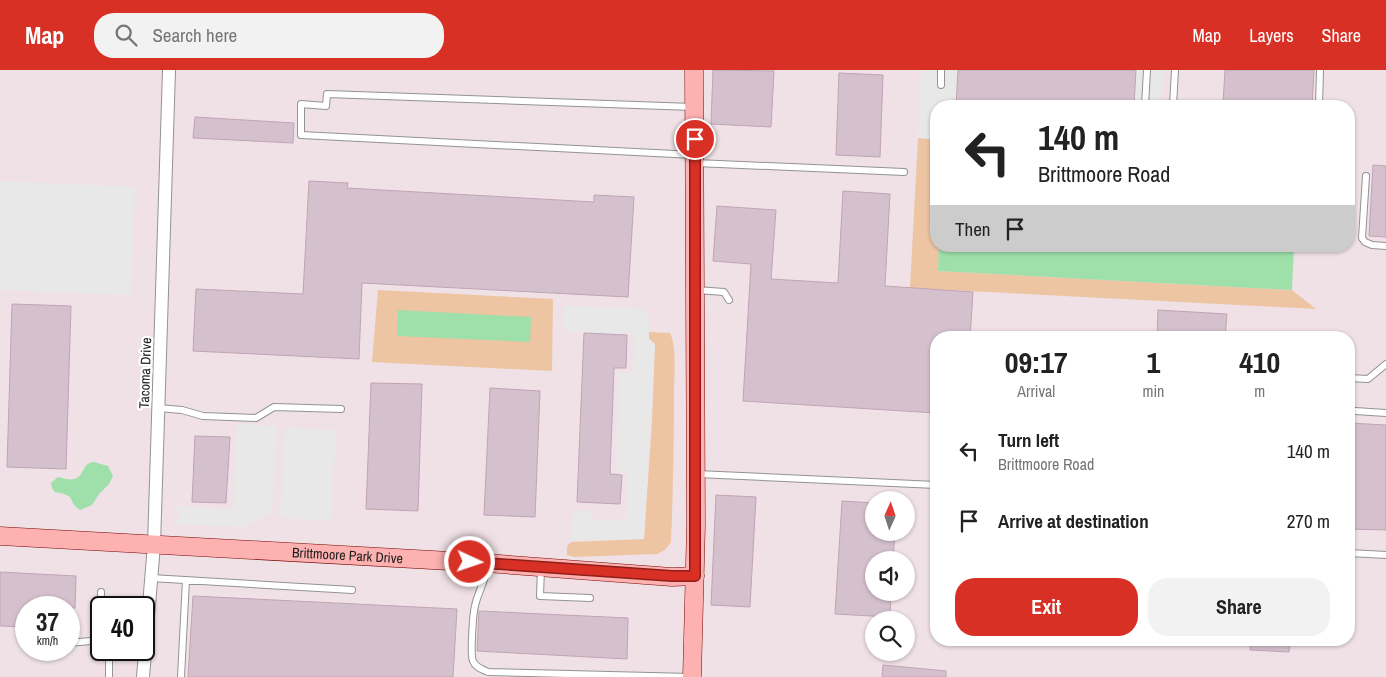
<!DOCTYPE html>
<html lang="en">
<head>
<meta charset="utf-8">
<style>
  :root { --surface:#fff; --page:#f2f2f2; --text:#222; --muted:#767676; --accent:#d93025 }
  body { margin:0; font-family:"Archivo Narrow",sans-serif; background:var(--page); color:var(--text); height:100vh; display:flex; flex-direction:column; font-size:19px; white-space:nowrap }
  * { box-sizing:border-box; margin:0 }
  p { font-size:16px; color:var(--muted) }
  .icon { flex:none; width:28px; height:28px; fill:none; stroke:currentColor; stroke-width:2; stroke-linecap:round; stroke-linejoin:round }
  .map { position:relative; flex:1; overflow:hidden }
  .sheet { position:absolute; left:930px; top:261px; width:425px; height:315px; display:flex; flex-direction:column; background:var(--surface); border-radius:20px; box-shadow:0 1px 4px #0004 }
  .sheet>* { flex:none }
  .banner { position:absolute; left:930px; top:30px; width:425px; height:152px; border-radius:20px; box-shadow:0 1px 4px #0004; background:#fff; color:var(--text); overflow:hidden }
  .needle { width:32px; rotate:3deg }
  .controls { position:absolute; left:865px; top:421px; display:grid; gap:10px }
  .controls a { display:grid; place-items:center; width:50px; height:50px; border-radius:50%; background:var(--surface); box-shadow:0 1px 4px #0004; font-size:25px }
  .speed { position:absolute; left:15px; top:526px; display:flex; gap:10px; font-size:25px; font-weight:700; text-align:center }
  .speed>* { display:grid; place-content:center; width:65px; height:65px; border-radius:50%; background:var(--surface); box-shadow:0 1px 4px #0004; line-height:1 }
  .speed small { font-size:12px; font-weight:400 }
  .speed .limit { border:2px solid #111; border-radius:8px; background:#fff; color:#111 }
  .pin { position:absolute; display:grid; place-items:center; width:42px; height:42px; color:#fff; margin:-21px; border:2px solid #fff; border-radius:50%; box-shadow:0 1px 5px #0007 }
  .me { position:absolute; width:55px; margin:-28px; rotate:93deg; stroke-linejoin:round; filter:drop-shadow(0 0 4px #0008) }
  .turn { display:flex; align-items:center; gap:18px; height:105px; padding:0 25px; font-size:22px }
  .turn .icon { width:65px; height:65px; stroke-width:2.5 }
  .turn b { display:block; font-size:35px; line-height:42px }
  .then { display:flex; align-items:center; height:48px; padding:0 25px; background:#0003; gap:10px; font-size:19px }
  .eta { display:flex; justify-content:space-evenly; align-items:center; height:85px; text-align:center }
  .eta b { font-size:30px; font-weight:700; line-height:35px }
  .button { display:flex; gap:10px; margin-top:auto; padding:10px 25px }
  .button a { flex:1; height:58px; border-radius:20px; background:var(--accent); color:#fff; font-size:20px; font-weight:700; line-height:58px; text-align:center }
  .button a+a { background:var(--page); color:var(--text) }
  ul { padding:0; list-style:none }
  li { display:flex; align-items:center; gap:15px; height:70px; padding:0 25px }
  li div { flex:1 }
  li b { display:block; font-size:19px }
  li em { font-style:normal }
  header { display:flex; align-items:center; gap:30px; box-sizing:border-box; height:70px; padding:0 25px; background:var(--accent); color:#fff }
  header strong { font-size:24px }
  nav { display:flex; gap:28px; margin-inline-start:auto; font-size:18px }
  .search { width:350px; height:45px; background:var(--page); display:flex; align-items:center; gap:12px; box-sizing:border-box; padding:0 18px; border-radius:20px; color:var(--muted); font-size:19px }
  .map>svg:first-child { display:block }
  .grass { fill:#edc5a3 }
  .parking { fill:#e8e8e8 }
  .water { fill:#9edfaa }
  .building { fill:#d5c1ce; stroke:#c1a3b5 }
  .lines { fill:none; stroke-linecap:round; stroke-linejoin:round }
  .lane-casing { stroke:#939393; stroke-width:8 }
  .street-casing { stroke:#939393; stroke-width:14 }
  .secondary-casing { stroke:#770800; stroke-width:19 }
  .lane { stroke:#fff; stroke-width:6 }
  .street { stroke:#fff; stroke-width:12 }
  .secondary { stroke:#fdb1b1; stroke-width:18 }
  .route-casing { stroke:#8d1f18; stroke-width:12 }
  .route { stroke:#d93025; stroke-width:9 }
  .labels { text-anchor:middle; stroke-width:4.5; stroke-linejoin:round; paint-order:stroke }
  .street-label { font-size:14px; fill:#1c1c1c; stroke:#fff }
</style>
</head>
<body>
<header>
<strong>Map</strong>
<div class="search"><svg class="icon" aria-label="search" viewBox="0 0 24 24"><circle cx="10" cy="10" r="6"/><path d="M15 15l6 6"/></svg>Search here</div>
<nav><a>Map</a><a>Layers</a><a>Share</a></nav>
</header>
<div class="map">
<svg width="1386" height="607" viewBox="0 0 1386 607">
  <rect width="100%" height="100%" fill="#efe1e6"/>
  <path class="grass" d="M918 68 936 69V176H939L938 201 1292 220 1316 239 910 218Z
    M378 220 553 229 552 301 372 292Z
    M649 262 670 263C677 277 674 305 674 321 674 371 673 421 671 472L665 480 657 484 574 487 567 485C567 479 566 474 572 472L644 469 652 352 655 274 649 269Z"/>
  <path class="parking" d="M921 0H958L956 36H936V69L918 68Z
    M1136 0H1163L1161 36H1134Z
    M0 111 135 117 131 225 0 220Z
    M564 236 643 239 649 249V269L655 274 644 469 570 470 574 441H591L592 450H625L628 404 616 402 619 302 633 303 634 265 563 261Z
    M237 354 277 356 272 442 244 457 177 454 178 436 233 440Z
    M285 358 336 360 331 451 280 448Z"/>
  <path class="water" d="M939 176H1294L1292 220 938 201Z
    M398 240 531 247 530 272 397 266Z
    M94 392 108 396 113 406 109 414 99 424 92 435 80 440C66 431 79 426 55 422L52 418 51 413 58 407C89 417 77 393 94 392Z"/>
  <path class="building" d="M713 0 774 1 771 57 711 54Z
    M958 0H1136L1134 36H956Z
    M1225 0H1314L1312 36H1267L1223 34Z
    M839 3 883 5 880 87 836 85Z
    M195 47 294 53 293 73 193 68Z
    M1373 95 1386 96V167L1369 166Z
    M309 111 348 113 347 118 594 132V125L634 127 628 227 362 213 359 289 193 281 196 219 303 224Z
    M843 121 890 124 885 216 973 222 970 268H936V343L743 331 751 194 713 191 717 136 776 140 771 209 838 213Z
    M12 234 71 236 66 399 7 397Z
    M1158 240 1227 244 1225 268H1157Z
    M584 263 627 265 626 298H614L610 404 622 405 620 434 577 432Z
    M371 313 422 314 418 441 366 439Z
    M490 318 540 321 535 447 484 445Z
    M1349 353 1386 355V460L1349 459Z
    M195 366 230 367 226 433 192 432Z
    M716 425 756 427 750 537 711 535Z
    M842 431 874 433V462H895L893 490H874V522H891L890 547 835 544Z
    M0 502 76 506 75 538H26V557L0 556Z
    M193 526 457 539 453 607H188Z
    M479 541 628 548 627 589 477 581Z
    M1251 570H1290L1289 582 1250 580Z
    M883 595 946 601V607H882Z"/>
  <g class="lines">
    <defs>
      <path id="lane" d="M941 15V0
        M1145 36 1147 0
        M1173 36 1175 0
        M1319 36 1320 0
        M693 37 327 24 326 36 301 34V65L694 85
        M696 93 904 102
        M1366 106 1362 168 1365 172 1372 175 1386 176
        M696 220 724 222 729 230
        M1349 308 1368 309 1386 294
        M158 338 182 340 203 346 256 348 274 337 341 339
        M1355 341 1386 343
        M697 404 936 415
        M1349 483 1386 485
        M486 494C487 510 478 521 475 536 473 543 470 585 473 591 476 598 482 599 488 602L691 607
        M541 498 540 526 590 528
        M151 508 352 520
        M100 570 101 522
        M69 573 101 570
        M109 607V580
        M181 607 186 510"/>
      <path id="street" d="M143 607 154 475 169 0"/>
      <g id="secondary">
        <path id="s1" d="M0 466 486 493 672 507 695 506"/>
        <path d="M692 607 696 455 694 0"/>
      </g>
    </defs>
    <use href="#lane" class="lane-casing"/>
    <use href="#street" class="street-casing"/>
    <use href="#secondary" class="secondary-casing"/>
    <use href="#lane" class="lane"/>
    <use href="#street" class="street"/>
    <use href="#secondary" class="secondary"/>
  </g>
  <g class="lines">
    <defs>
      <path id="route" d="M470 492 672 506H695V69"/>
    </defs>
    <use href="#route" class="route-casing"/>
    <use href="#route" class="route"/>
  </g>
  <g class="labels">
    <g class="street-label">
      <text transform="translate(145 303) rotate(-88)" y="5">Tacoma Drive</text>
      <text dy="5" stroke="none"><textPath href="#s1" startOffset="348">Brittmoore Park Drive</textPath></text>
    </g>
  </g>
</svg>
<div class="controls">
<a><svg class="needle" viewBox="-14 -14 28 28"><path d="M0-13l5 13h-10z" fill="#e53935"/><path d="M0 13l5-13h-10z" fill="#767676"/></svg></a>
<a><svg class="icon" aria-label="sound" viewBox="0 0 24 24"><path d="M4 9h4l5-4v14l-5-4H4zM17 9q2 3 0 6"/></svg></a>
<a><svg class="icon" aria-label="search" viewBox="0 0 24 24"><circle cx="10" cy="10" r="6"/><path d="M15 15l6 6"/></svg></a>
</div>
<div class="speed"><div>37<small>km/h</small></div><div class="limit">40</div></div>
<div class="pin" style="left:695px;top:69px;background:#d93025"><svg class="icon" aria-label="arrive" viewBox="0 0 24 24"><path d="M6 21V4h12l-3 4 3 4H6"/></svg></div>
<svg class="me" style="left:470px;top:492px" viewBox="-20 -20 40 40"><circle r="17" fill="#d93025" stroke="#fff" stroke-width="3"/><path d="M0-11L8 9 0 5-8 9z" fill="#fff"/></svg>
<div class="banner">
<div class="turn"><svg class="icon" aria-label="left" viewBox="0 0 24 24"><path d="M17 20v-9H6M10 6l-5 5 5 5"/></svg><div><b>140 m</b>Brittmoore Road</div></div>
<div class="then">Then<svg class="icon" aria-label="arrive" viewBox="0 0 24 24"><path d="M6 21V4h12l-3 4 3 4H6"/></svg></div>
</div>
<section class="sheet">
<div class="eta">
<div><b>09:17</b><p>Arrival</p></div>
<div><b>1</b><p>min</p></div>
<div><b>410</b><p>m</p></div>
</div>
<ul>
<li><svg class="icon" aria-label="left" viewBox="0 0 24 24"><path d="M17 20v-9H6M10 6l-5 5 5 5"/></svg><div><b>Turn left</b><p>Brittmoore Road</p></div><em>140 m</em></li>
<li><svg class="icon" aria-label="arrive" viewBox="0 0 24 24"><path d="M6 21V4h12l-3 4 3 4H6"/></svg><div><b>Arrive at destination</b></div><em>270 m</em></li>
</ul>
<div class="button"><a>Exit</a><a>Share</a></div>
</section>
</div>
</body>
</html>
